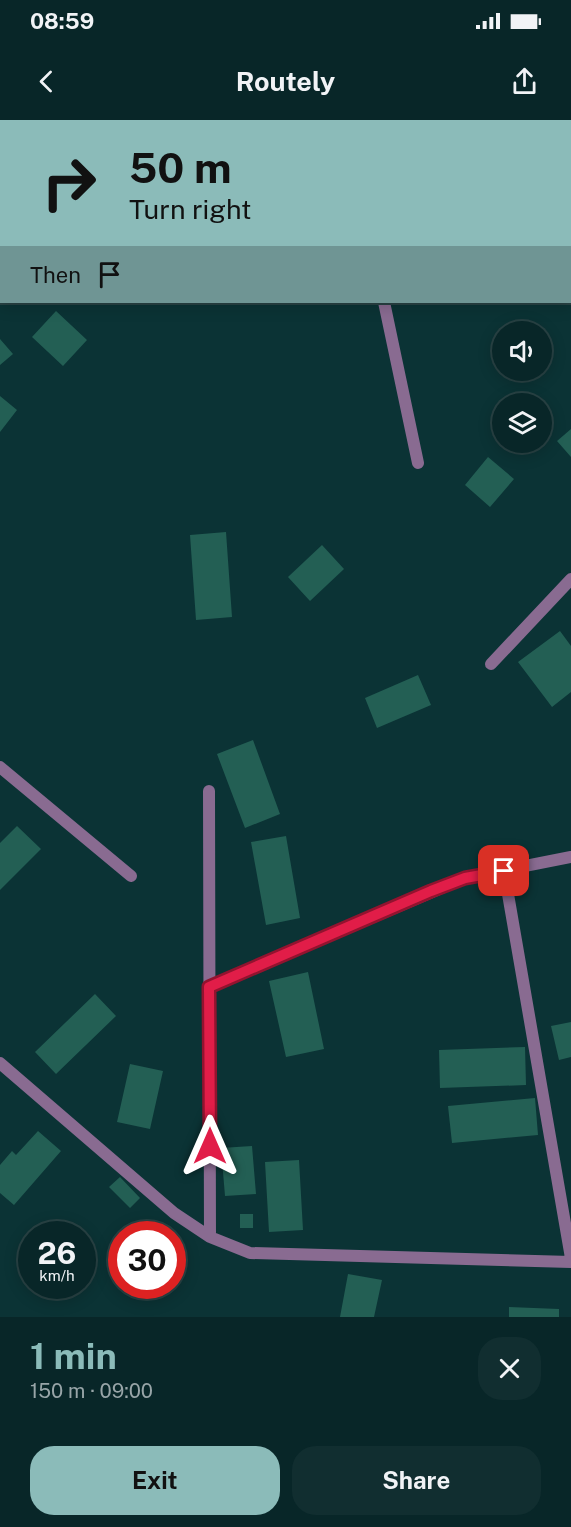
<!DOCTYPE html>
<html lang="en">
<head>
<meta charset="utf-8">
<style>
  :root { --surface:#082628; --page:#112e30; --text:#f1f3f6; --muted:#98a5a8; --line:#294345; --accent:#8bbbb9 }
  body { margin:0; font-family:"Public Sans",sans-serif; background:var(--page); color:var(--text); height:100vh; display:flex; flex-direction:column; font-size:22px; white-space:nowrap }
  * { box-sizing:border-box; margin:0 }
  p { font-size:20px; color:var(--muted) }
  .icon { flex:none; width:33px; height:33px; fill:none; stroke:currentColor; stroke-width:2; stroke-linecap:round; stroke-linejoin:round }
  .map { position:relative; height:1197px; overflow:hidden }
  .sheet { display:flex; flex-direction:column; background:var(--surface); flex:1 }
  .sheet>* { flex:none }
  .hud { position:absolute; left:0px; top:0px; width:572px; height:183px; box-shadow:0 3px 15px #0003,0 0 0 2px var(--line); background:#8bbbb9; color:#111; overflow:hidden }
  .tools { position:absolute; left:492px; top:201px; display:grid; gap:12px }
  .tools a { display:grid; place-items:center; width:60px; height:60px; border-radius:50%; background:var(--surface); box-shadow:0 3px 15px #0003,0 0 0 2px var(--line); font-size:30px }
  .speed { position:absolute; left:18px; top:1101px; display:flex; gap:12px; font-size:30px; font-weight:700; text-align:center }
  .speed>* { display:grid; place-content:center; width:78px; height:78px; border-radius:50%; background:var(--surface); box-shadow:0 3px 15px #0003,0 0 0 2px var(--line); line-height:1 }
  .speed small { font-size:15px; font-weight:400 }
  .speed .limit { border:9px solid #d22; background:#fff; color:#111 }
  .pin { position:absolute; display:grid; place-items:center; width:51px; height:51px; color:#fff; margin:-26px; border-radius:12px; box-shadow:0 3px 9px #0006 }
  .me { position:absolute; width:66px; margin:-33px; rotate:0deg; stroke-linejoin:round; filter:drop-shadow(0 0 4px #0008) }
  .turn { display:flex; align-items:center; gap:21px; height:126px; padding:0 30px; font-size:27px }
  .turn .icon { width:78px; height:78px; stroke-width:2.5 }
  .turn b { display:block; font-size:42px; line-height:51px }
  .then { display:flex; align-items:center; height:57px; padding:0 30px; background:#0003; gap:12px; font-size:22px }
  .round { display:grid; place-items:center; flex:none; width:63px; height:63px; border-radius:24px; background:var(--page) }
  .overview { display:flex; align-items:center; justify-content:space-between; height:102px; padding:0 30px }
  h1 { font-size:36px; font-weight:700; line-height:45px; color:var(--accent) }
  .cta { display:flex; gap:12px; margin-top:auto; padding:12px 30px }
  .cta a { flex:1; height:69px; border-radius:24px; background:var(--accent); color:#111; font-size:24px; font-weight:700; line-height:69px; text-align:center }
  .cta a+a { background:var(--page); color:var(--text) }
  .status { display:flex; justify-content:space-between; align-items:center; height:42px; padding:0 30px; background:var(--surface); direction:ltr }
  .status svg { height:16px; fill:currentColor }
  header { display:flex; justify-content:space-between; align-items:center; height:78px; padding:0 30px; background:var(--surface); font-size:27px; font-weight:700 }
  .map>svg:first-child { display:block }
  .building { fill:#235f54 }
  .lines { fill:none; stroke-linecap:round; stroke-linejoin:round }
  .street { stroke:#896b91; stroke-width:12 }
  .route-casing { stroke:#92132f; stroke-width:15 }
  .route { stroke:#e11d48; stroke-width:10 }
</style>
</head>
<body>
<div class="status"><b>08:59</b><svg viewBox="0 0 49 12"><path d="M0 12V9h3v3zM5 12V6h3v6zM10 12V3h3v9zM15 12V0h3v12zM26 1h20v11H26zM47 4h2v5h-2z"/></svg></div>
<header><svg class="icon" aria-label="back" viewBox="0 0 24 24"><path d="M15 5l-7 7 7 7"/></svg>Routely<svg class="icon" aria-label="share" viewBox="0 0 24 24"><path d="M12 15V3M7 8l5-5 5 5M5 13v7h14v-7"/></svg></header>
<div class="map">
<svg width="571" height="1197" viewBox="0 0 571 1197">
  <rect width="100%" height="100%" fill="#0b3335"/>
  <path class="building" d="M56 191 87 220 63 246 32 217Z
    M0 219 13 234 0 245Z
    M0 276 17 290 0 312Z
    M571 309V337L557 321Z
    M488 337 514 359 490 387 465 365Z
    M226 412 232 497 196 500 190 415Z
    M322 425 344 449 310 481 288 457Z
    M560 511 571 526V572L552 587 518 542Z
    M418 555 431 585 377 608 365 578Z
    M253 620 280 694 245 708 217 634Z
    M17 706 41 729 0 770V723Z
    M286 716 300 798 266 805 251 722Z
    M308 852 324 929 286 937 269 861Z
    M95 874 116 896 56 954 35 932Z
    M571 902V937L559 940 551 906Z
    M525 927 526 965 440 968 439 930Z
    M130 944 163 951 150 1009 117 1002Z
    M535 978 538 1015 452 1023 448 986Z
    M38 1011 61 1031 14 1085 0 1073V1045L12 1031 16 1035Z
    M252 1026 256 1074 225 1076 221 1028Z
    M299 1040 303 1110 269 1112 265 1042Z
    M120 1057 140 1078 130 1088 109 1067Z
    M240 1094H253V1108H240Z
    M348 1154 382 1160 374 1197H340Z
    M509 1187 559 1189V1197H509Z"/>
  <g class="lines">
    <path class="street" d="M346 0V2
      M469 0 470 2
      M160 2 161 0
      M0 66 2 67
      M570 116 571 117
      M0 156 2 154
      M384 182 418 343
      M491 544 571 459
      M0 647 131 756
      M209 671 210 1117
      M504 751 571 1138
      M209 867 465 758 571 737
      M0 943 174 1093 210 1117 250 1133 571 1142"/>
  </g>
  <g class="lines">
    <defs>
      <path id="route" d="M210 1026 209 867 431 771 465 758 504 751"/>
    </defs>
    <use href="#route" class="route-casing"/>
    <use href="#route" class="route"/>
  </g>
</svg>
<div class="tools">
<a><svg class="icon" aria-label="sound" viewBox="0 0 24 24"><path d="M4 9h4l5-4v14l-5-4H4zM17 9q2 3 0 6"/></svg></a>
<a><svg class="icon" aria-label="layers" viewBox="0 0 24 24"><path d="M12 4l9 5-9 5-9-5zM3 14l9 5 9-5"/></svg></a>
</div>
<div class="speed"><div>26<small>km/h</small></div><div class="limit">30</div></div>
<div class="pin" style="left:504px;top:751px;background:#d93025"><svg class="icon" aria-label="arrive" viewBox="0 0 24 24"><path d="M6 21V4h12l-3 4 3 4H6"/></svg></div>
<svg class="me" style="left:210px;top:1026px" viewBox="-20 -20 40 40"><path d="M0-17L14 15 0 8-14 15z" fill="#e11d48" stroke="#fff" stroke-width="4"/></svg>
<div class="hud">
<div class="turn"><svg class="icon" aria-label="right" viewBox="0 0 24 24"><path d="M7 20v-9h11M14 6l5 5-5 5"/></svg><div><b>50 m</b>Turn right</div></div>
<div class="then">Then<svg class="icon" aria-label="arrive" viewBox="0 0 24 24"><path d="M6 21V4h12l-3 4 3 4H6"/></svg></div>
</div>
</div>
<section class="sheet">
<div class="overview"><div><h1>1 min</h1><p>150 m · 09:00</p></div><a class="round"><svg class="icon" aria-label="close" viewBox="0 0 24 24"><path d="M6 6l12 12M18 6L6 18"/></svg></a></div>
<div class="cta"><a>Exit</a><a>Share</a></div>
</section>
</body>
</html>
